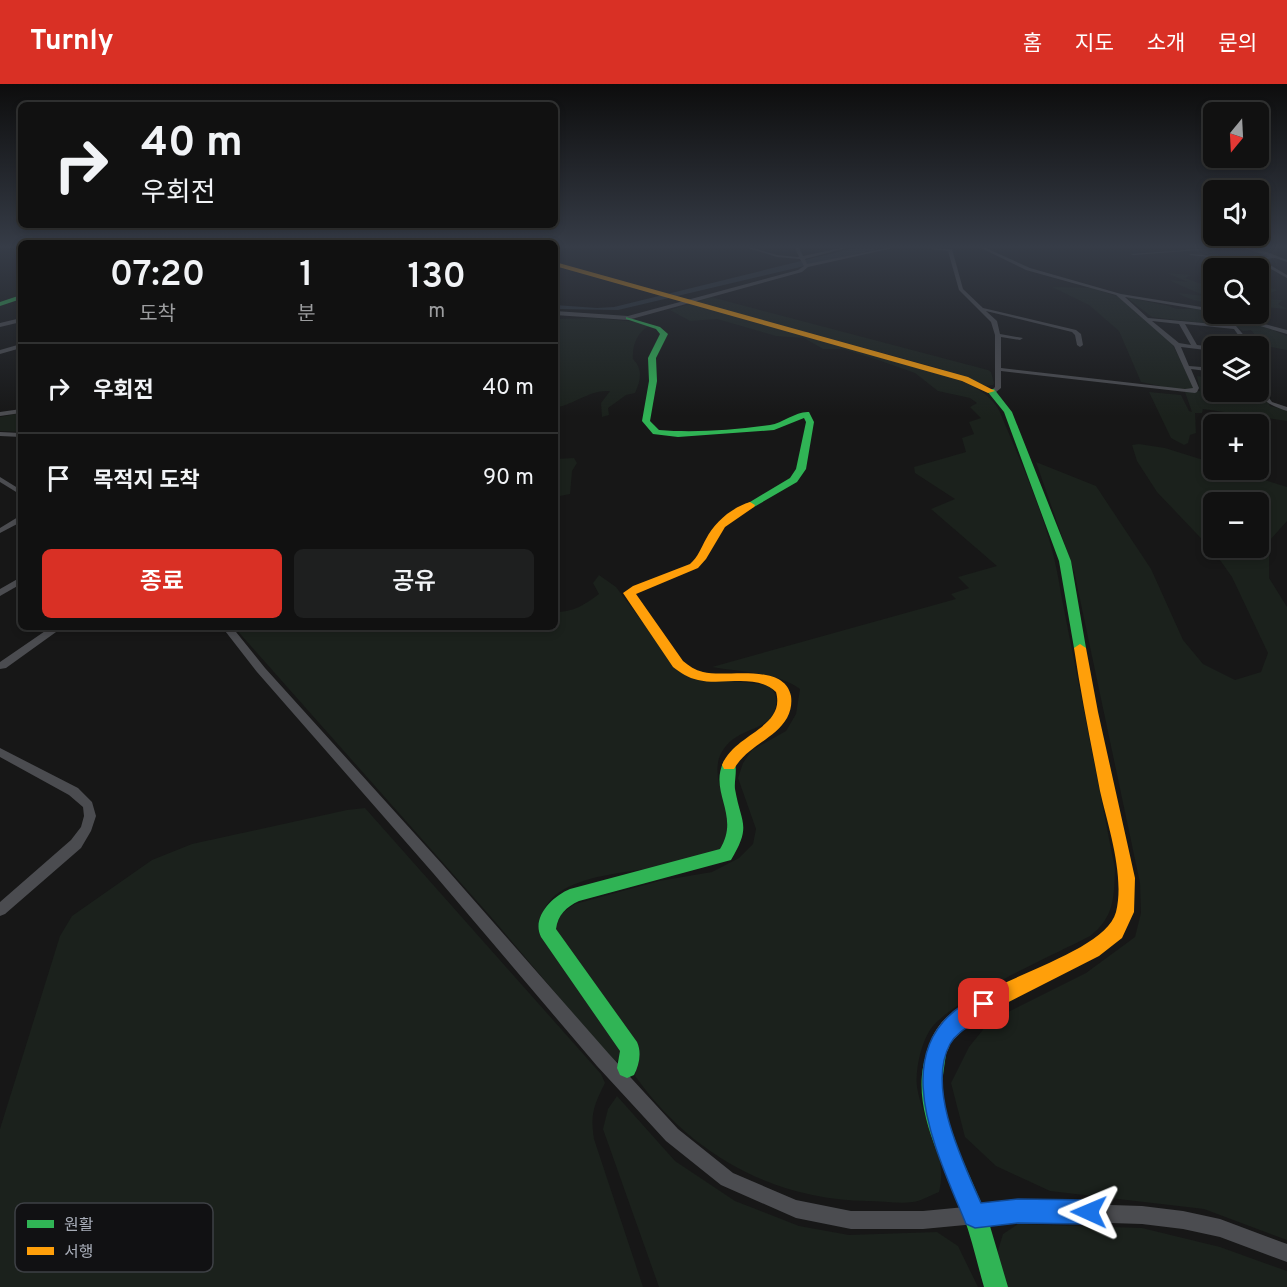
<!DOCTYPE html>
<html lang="ko">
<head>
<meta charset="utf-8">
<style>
  :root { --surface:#111; --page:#1e1f1f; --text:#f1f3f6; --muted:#9c9d9f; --line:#303131; --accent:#d93025 }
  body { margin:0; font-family:Overpass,"Noto Sans KR",sans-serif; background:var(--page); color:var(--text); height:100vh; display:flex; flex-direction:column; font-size:22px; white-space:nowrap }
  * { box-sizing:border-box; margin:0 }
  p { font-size:20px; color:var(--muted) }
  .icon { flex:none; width:33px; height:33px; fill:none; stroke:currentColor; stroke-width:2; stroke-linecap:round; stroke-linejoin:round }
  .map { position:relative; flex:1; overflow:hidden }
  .panel { position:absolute; left:18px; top:156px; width:540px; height:390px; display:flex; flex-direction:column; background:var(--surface); border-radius:9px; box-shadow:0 3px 9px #0003,0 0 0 2px var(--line) }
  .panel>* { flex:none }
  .banner { position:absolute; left:18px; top:18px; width:540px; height:126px; border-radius:9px; box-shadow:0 3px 9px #0003,0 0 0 2px var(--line); background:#111; color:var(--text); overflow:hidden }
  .needle { width:39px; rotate:198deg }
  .tools { position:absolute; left:1203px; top:18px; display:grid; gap:12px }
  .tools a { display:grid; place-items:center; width:66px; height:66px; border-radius:9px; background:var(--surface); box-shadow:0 3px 9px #0003,0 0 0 2px var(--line); font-size:30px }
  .pin { position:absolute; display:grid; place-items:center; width:51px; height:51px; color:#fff; margin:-26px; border-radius:12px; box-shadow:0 3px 9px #0006 }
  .me { position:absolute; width:66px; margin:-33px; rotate:271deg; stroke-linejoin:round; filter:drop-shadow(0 0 4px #0008) }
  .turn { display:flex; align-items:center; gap:21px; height:126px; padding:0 24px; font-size:27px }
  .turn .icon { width:78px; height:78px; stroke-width:2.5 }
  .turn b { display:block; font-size:42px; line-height:51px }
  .eta { display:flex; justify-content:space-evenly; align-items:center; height:102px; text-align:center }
  .eta b { font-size:36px; font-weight:600; line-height:42px }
  .primary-button { display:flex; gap:12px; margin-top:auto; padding:12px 24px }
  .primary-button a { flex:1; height:69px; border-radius:9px; background:var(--accent); color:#fff; font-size:24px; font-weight:600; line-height:69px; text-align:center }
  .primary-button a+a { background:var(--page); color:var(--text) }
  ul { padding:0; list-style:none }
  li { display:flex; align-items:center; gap:18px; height:90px; padding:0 24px; border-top:2px solid var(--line) }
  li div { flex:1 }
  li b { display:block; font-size:22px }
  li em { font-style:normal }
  header { display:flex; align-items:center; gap:36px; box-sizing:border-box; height:84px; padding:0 30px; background:var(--accent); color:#fff }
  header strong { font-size:28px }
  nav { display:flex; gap:33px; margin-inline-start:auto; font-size:21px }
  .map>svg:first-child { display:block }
  .green { fill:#1b211c; fill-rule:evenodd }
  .water { fill:#2a3239 }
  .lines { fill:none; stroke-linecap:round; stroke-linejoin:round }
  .street { fill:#4b4c50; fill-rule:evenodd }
  .fast { fill:#30b455; fill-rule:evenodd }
  .slow { fill:#ff9f0a; fill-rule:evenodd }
  .route { fill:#1a73e8; stroke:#114b97; stroke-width:1.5 }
  .key { fill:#111113; stroke:#3e4045; stroke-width:1.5 }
  .key-label { font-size:16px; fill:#a8adb8 }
</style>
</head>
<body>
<header>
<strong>Turnly</strong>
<nav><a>홈</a><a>지도</a><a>소개</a><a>문의</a></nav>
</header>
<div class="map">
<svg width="1287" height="1203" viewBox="0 0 1287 1203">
  <rect width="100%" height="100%" fill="#171717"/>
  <path class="green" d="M1167 189 1191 191 1185 194 1210 203 1207 206 1213 208V219C1200 218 1189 216 1178 209L1205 212 1173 198 1170 196 1188 198Z
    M1259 202 1278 206 1265 211 1261 215 1283 216 1278 220 1287 225 1266 223 1270 226 1266 227 1272 230 1247 232 1242 230H1258Z
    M1052 203 1093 204 1119 213 1171 257 1194 304 1192 306 1174 305 1141 298 1119 247 1089 221Z
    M711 213 988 286 991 288 994 299 993 301 986 302 938 284 696 218Z
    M1126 213 1169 222C1177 227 1188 224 1197 225 1226 228 1259 240 1287 252V266L1251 259 1248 254 1259 256 1251 246 1243 247 1237 243 1152 233Z
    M690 220 954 294C972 301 989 309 999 326 1024 386 1052 445 1061 510L1115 785C1114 814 1114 834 1090 852 1056 870 947 918 930 946 921 960 915 986 917 1003 923 1039 949 1071 939 1108 931 1111 921 1117 913 1118 899 1120 882 1117 867 1117 771 1115 691 1070 635 992L638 972 555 844 562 829 575 820 659 797 712 788 739 774 753 760 756 745 738 694 743 679 752 666 786 647 796 630 800 605C777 588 740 588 712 583L956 515 951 510 969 504 958 493 997 482 931 425 955 415 915 389 914 383 966 368 962 354 974 350 969 338 981 334 970 323 977 319 970 314 938 307 915 289 878 276 843 265H823L804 254 776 252 717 235 690 237 670 226Z
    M594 234 639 238 649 242C637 249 632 261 633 275 643 285 641 296 635 309L626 311 608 324 609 331 602 333 601 319 610 307C588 306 578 319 555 324V235Z
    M1197 292 1211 294 1214 308H1221H1216L1220 315 1254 319 1251 312 1245 311 1243 308H1258L1259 302 1270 322 1287 326V337L1203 325 1202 329H1195L1196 349 1190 351 1188 359 1184 361 1171 354 1149 308 1181 311 1189 327 1192 328 1185 308 1200 307Z
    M21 329V348L0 347V333Z
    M1139 360 1165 364 1213 379 1214 386H1233L1287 403V437L1269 457V494L1287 523V1156L1204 1125 1050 1107 996 1082 965 1053 951 999 969 963 990 937 1086 889 1135 853 1141 829 1140 799 1074 487 1036 378 1096 402 1151 485 1183 556 1203 580 1235 596 1261 588 1268 569 1232 493 1215 469 1157 408 1137 377 1132 361ZM1214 418H1258V464H1214Z
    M574 374 577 379 572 387 570 410 555 413V375Z
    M599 491 616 503 677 584 687 592 769 601C774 607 777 612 776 621 773 644 748 643 732 656 690 691 756 741 717 767 676 793 566 778 544 826L621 961 620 973 615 979 491 833 234 543H555V528C574 528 584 521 599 510L593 499Z
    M365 724 601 990 605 999C594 1021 590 1030 594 1055L643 1203H0V1045L60 852 72 832 152 776 192 760 347 726Z
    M617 1012 675 1077 735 1117 799 1142 849 1151 937 1148 958 1162 978 1203H659L603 1045 608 1025Z
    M1018 1140 1142 1144 1220 1163 1287 1187V1203H1004L996 1173 1003 1150Z"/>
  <path class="water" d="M854 164H881L618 226 555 225V221L597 224 614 223Z"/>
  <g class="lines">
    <path class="street" d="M748 164H753L777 171 797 173H799L795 164H799L803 172 841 164H846L805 175 807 180 887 164H893L808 183 802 188 628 236 555 231V227L628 232 798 186 804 182 800 175 777 173Z
      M924 164 952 165 963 205 983 224 1076 246 1081 250 1083 261 1080 263 1077 261 1075 251 1072 248 986 227 997 237 1000 250 1023 254 1020 256 1001 253V284L1185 305 1193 304 1174 262 1116 211 1026 186 981 164H986L1030 184 1121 210 1214 225V228L1125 213 1148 234 1236 242 1247 255 1242 262H1236L1241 255 1234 245 1185 240 1197 261 1214 263V267L1181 263 1189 282 1214 284V288L1191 285 1199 304 1197 308 1195 309 1001 287V304L995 309H991L990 308 995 303V251L991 238 959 206 948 167ZM1152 237 1179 240 1191 261 1179 259Z
      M1211 164H1227L1133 171 1131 170Z
      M1245 164C1258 163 1274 171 1287 176V178L1275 174 1250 177 1189 171 1191 170 1250 175 1269 173Z
      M1265 178 1287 191V194L1271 185 1224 184 1228 181 1267 182 1263 179Z
      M1220 230H1227L1287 246V250Z
      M21 234V238L0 243V239Z
      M21 260V264L0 270V266Z
      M1258 289 1268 291 1258 293Z
      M1258 299 1272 318 1287 323V327C1272 322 1258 317 1258 299Z
      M21 325V329L0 332V328Z
      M0 348 21 349V353L0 352Z
      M0 393 21 406V411L0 398Z
      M18 433H21V438L0 449V444Z
      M21 493V500L0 512V505Z
      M51 543H63L6 584 0 585V578Z
      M222 543H232L265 584 443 781 609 970 678 1045 733 1089 796 1116 851 1127H923L1018 1118 1142 1122 1183 1127 1220 1135 1287 1160V1178L1220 1153 1183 1145 1142 1140 1018 1136 923 1145H851L796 1134 721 1101 666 1057 597 982 433 789 257 588Z
      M0 664 78 704 92 718 96 732 91 747 81 764 5 830 0 832V818L71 756 81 743 84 732 83 723 69 711 0 673Z"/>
    <path class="fast" d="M21 211V215L0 222V218Z
      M626 233 660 243 668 250 656 274 657 297 650 337 659 346C694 349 734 346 770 341 783 339 796 327 809 328L814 338 806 385 797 398 754 423 750 424 745 421 790 394 796 385 806 338 804 334 774 346 678 353 653 350 642 337 649 297 648 274 660 250 656 245 626 235Z
      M988 305H994L1012 328 1071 477 1086 564 1085 567 1080 568 1074 564 1059 477 1004 328 987 307Z
      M729 675 734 677C738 685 734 696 735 705 741 740 752 741 731 776L579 817C566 823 558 831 556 845L637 958C642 969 639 981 634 991L627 994 620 991 617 984 620 967 541 853C531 833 553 812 570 805L720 765C741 731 708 708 724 677Z
      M936 960 943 963 946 970 943 991V1012L947 1033 960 1070 987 1132 1008 1203H984C977 1179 972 1155 963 1131 945 1079 905 1020 929 963Z"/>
    <path class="slow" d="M555 178 968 293 995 307 988 309 962 297 555 182Z
      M750 418 755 421 754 423 725 443 706 475 698 484 636 510 683 577C689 582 695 586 703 588 726 594 784 578 791 612 792 619 791 627 787 634 774 656 748 661 734 685H724L722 681C735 649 786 644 776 608 757 589 722 602 698 596 688 594 681 589 673 583L623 509 633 502 690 480C698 473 701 464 706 455 715 438 731 424 750 418Z
      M1080 560 1086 564 1098 628 1135 794 1134 828 1122 854 1099 872 991 927 967 942 951 958 943 977 936 980 929 977 926 970C929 962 932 952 937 945 965 899 1104 874 1116 828 1125 792 1108 742 1100 707 1091 659 1081 612 1074 564Z"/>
  </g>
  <linearGradient id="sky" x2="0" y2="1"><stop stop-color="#0d0d0d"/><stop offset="0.49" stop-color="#363c47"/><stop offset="1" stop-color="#363c47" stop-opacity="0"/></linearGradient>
  <rect width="1287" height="332" fill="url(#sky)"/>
  <path class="route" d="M984 910 991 913 994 920C986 937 960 942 950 960 926 1004 963 1078 981 1119L1018 1115 1089 1116 1097 1120 1100 1128 1097 1136 1089 1140 1018 1139 975 1144 966 1140C936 1066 878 953 984 910Z"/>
  <rect x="15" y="1119" width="198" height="69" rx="9" class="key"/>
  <rect x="27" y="1136" width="27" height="8" fill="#30b455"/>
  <rect x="27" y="1163" width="27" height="8" fill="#ff9f0a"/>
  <g class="key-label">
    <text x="64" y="1146">원활</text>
    <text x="64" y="1173">서행</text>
  </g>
</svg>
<div class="tools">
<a><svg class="needle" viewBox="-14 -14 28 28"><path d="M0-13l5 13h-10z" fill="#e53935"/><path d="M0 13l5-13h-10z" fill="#9c9d9f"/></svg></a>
<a><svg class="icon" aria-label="sound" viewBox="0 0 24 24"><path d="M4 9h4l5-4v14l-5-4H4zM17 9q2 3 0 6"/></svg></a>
<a><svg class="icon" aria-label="search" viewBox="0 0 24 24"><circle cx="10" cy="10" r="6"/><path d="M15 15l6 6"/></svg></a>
<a><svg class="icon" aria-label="layers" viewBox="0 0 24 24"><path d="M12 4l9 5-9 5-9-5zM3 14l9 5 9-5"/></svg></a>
<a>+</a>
<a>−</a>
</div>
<div class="pin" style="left:984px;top:920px;background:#d93025"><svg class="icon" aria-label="arrive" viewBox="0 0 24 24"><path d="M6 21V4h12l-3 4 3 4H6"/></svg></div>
<svg class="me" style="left:1089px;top:1128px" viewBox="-20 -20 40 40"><path d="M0-17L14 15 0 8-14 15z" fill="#1a73e8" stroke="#fff" stroke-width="4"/></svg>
<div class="banner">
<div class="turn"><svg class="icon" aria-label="right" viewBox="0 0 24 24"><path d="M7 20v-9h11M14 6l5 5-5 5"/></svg><div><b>40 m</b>우회전</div></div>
</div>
<section class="panel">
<div class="eta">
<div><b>07:20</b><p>도착</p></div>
<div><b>1</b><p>분</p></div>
<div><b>130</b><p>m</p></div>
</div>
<ul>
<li><svg class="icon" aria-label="right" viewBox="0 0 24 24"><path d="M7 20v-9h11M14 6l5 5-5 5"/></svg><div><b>우회전</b></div><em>40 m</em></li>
<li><svg class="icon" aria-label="arrive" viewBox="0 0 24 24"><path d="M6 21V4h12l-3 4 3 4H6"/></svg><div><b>목적지 도착</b></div><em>90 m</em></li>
</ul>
<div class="primary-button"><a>종료</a><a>공유</a></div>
</section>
</div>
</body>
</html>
